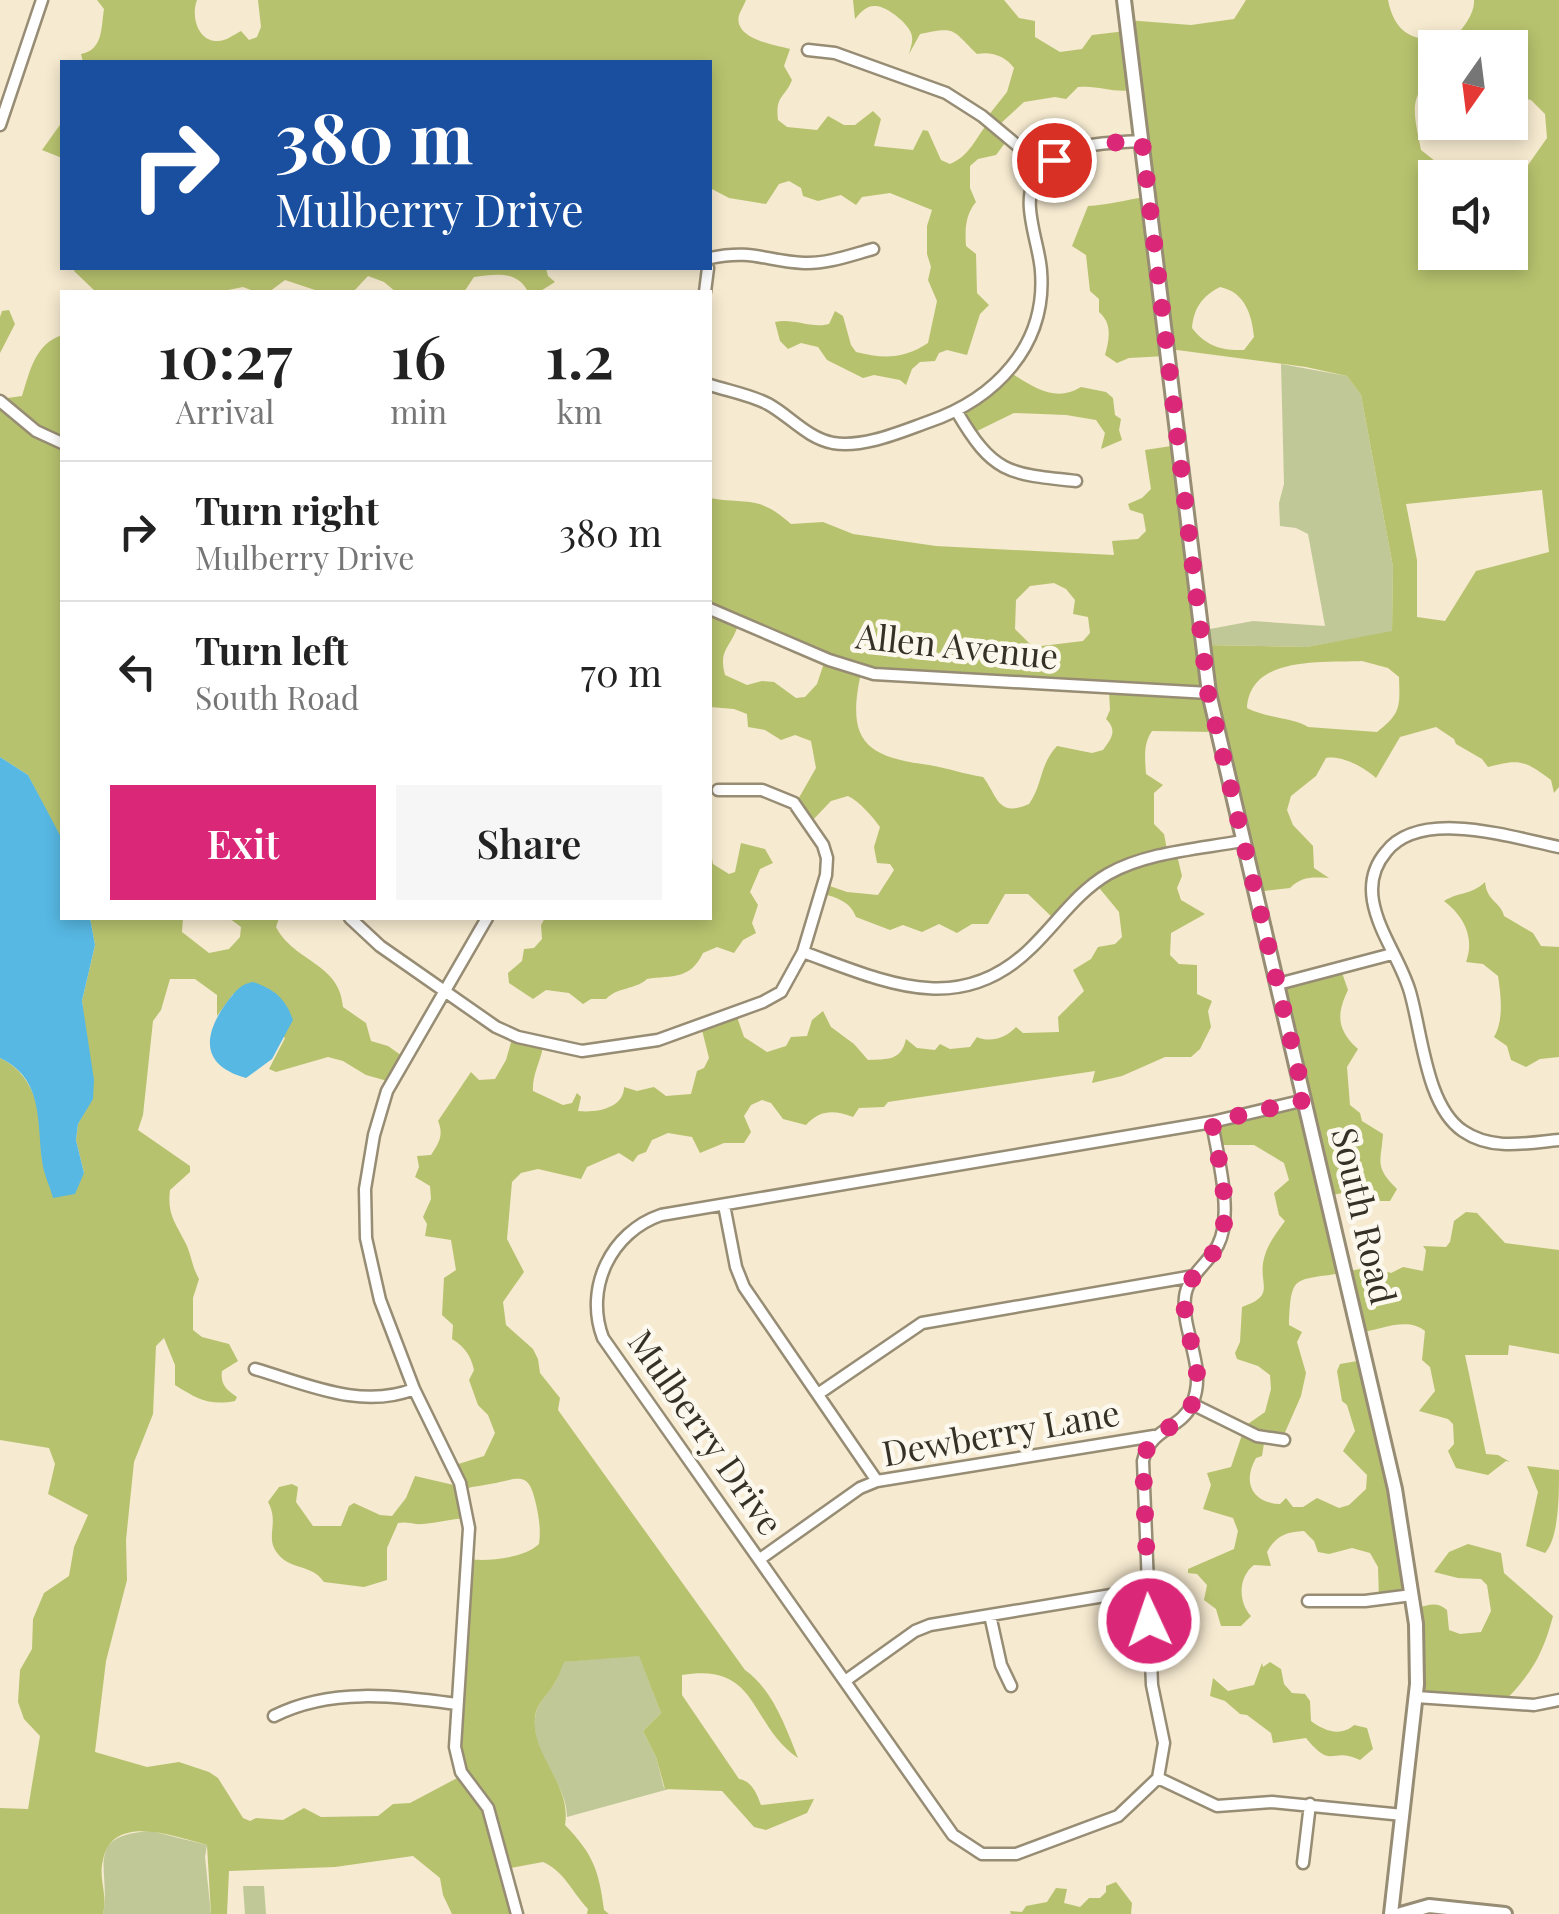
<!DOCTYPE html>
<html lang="en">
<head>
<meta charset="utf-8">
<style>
  :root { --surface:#fff; --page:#f6f6f6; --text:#222; --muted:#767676; --line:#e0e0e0; --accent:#db2777 }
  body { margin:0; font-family:"Playfair Display",serif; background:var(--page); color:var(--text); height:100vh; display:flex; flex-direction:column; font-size:38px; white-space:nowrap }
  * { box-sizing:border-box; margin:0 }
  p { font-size:32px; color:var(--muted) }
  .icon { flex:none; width:55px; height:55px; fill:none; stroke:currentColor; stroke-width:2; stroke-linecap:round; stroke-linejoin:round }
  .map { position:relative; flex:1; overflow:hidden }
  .side { position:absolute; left:60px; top:290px; width:652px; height:630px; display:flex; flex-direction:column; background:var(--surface); border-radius:0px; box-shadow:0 5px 15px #0003 }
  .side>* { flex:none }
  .banner { position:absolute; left:60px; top:60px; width:652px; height:210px; border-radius:0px; box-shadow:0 5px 15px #0003; background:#1a4fa0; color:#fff; overflow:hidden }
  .needle { width:65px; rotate:194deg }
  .fabs { position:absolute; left:1418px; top:30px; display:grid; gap:20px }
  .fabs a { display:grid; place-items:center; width:110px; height:110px; border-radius:0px; background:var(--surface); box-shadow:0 5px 15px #0003; font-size:50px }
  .pin { position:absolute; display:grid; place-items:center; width:85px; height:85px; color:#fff; margin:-42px; border:5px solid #fff; border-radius:50%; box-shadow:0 2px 10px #0007 }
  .me { position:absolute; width:110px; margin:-55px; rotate:357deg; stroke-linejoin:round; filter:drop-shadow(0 0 8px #0008) }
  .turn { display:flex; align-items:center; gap:35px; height:210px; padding:0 50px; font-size:45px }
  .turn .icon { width:130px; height:130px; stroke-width:2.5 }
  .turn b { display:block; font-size:70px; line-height:85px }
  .eta { display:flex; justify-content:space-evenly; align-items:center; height:170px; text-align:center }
  .eta b { font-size:60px; font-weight:600; line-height:70px }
  .primary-button { display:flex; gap:20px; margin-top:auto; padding:20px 50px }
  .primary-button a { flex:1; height:115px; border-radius:0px; background:var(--accent); color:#fff; font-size:40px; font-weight:600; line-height:115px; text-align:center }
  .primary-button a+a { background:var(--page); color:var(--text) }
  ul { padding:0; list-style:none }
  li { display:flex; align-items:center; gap:30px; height:140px; padding:0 50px; border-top:2px solid var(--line) }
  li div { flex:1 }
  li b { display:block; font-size:38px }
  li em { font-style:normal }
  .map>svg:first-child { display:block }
  .green { fill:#c0c897 }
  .forest { fill:#b7c26e; fill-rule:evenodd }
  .water { fill:#57b8e3 }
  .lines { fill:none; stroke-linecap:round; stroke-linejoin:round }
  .minor-casing { stroke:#978c74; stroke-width:15 }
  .tertiary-casing { stroke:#978c74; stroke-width:18 }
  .minor { stroke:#fff; stroke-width:10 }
  .tertiary { stroke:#fff; stroke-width:12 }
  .route { stroke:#db2777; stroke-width:18; stroke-dasharray:0 32.4 }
  .labels { text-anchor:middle; stroke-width:9; stroke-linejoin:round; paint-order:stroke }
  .street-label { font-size:35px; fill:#363127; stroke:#fdf8ee }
</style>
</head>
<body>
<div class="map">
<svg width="1559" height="1914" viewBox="0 0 1559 1914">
  <rect width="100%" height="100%" fill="#f6ead0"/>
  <path class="green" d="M1281 364 1347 376 1361 395 1393 567 1392 632 1307 647 1204 645 1199 631 1253 621 1325 626 1308 534 1296 528 1280 526 1279 503 1284 484Z
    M639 1655 661 1713 643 1731 656 1757 664 1788 669 1789 567 1817C567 1783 531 1754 535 1719 536 1703 546 1696 554 1684 558 1678 560 1669 563 1662Z
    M151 1831 207 1845 205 1857 211 1914H103C112 1871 81 1835 151 1831Z
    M243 1886H264L266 1914H245Z"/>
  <path class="forest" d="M97 0H197C191 15 197 40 216 41 225 42 233 35 241 31L249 40 257 37 261 27 258 0H746C744 5 741 10 739 15 733 39 775 45 790 49L784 66 792 80C785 98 775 95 778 120L787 127 817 130 828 116 844 125H855L873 111 881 119 874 146 913 150 923 130 928 131 941 160 950 164C971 155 975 138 989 122L988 116 1007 92 1014 68C1006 56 991 51 977 54 952 30 957 26 920 34L909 54C910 49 913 43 912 37 912 26 887 6 876 6 866 5 860 13 855 19L853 0H1004L1019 18 1035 21V37L1060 52 1082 49 1092 35 1126 31V20L1191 25 1234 19 1246 0H1388C1396 40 1420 42 1455 38 1463 27 1475 14 1474 0H1559V787L1554 793 1551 780C1525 761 1521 758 1488 767L1482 759 1456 744 1454 739 1436 727 1400 737 1376 778C1364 767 1341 755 1326 758L1316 776 1291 796 1287 810 1293 825 1313 846 1314 868 1329 878C1312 877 1302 876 1290 888L1256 892 1215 732 1152 731C1143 744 1145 758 1146 774L1163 785 1154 793V824L1164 834 1168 855H1177L1182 876 1177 888 1181 900 1205 914 1171 933 1170 955 1179 964 1197 965V994L1212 1001 1208 1011 1211 1027 1200 1049 1191 1057H1165L1122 1076 1092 1083 1095 1071 888 1102 884 1107 859 1108 853 1117C835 1110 820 1109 806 1125L783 1119 771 1103 762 1100 751 1105 744 1116 751 1132 744 1143H724L700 1153 692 1137 668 1133 652 1140 646 1152 638 1155 633 1162 619 1153 587 1167 581 1179 538 1169 521 1173 512 1182 507 1239 524 1272 503 1302 506 1325 533 1349 538 1359 540 1373 560 1398 558 1410 745 1670C773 1690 785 1726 798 1758 748 1724 760 1662 682 1675V1695L739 1779C752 1781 757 1794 761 1805L814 1799 807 1813 766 1830 754 1827 722 1791 665 1789 656 1757 643 1731 661 1713 639 1656 564 1662C561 1669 558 1678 554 1684 547 1696 536 1703 535 1718 531 1755 572 1785 565 1825 593 1854 599 1870 604 1910L609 1914H587L588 1909C572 1892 564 1871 543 1862L506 1869 516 1914H452L443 1895 440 1878 413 1856 335 1867 229 1871 227 1914H211L207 1845C176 1837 113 1812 103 1860 98 1879 108 1892 103 1914H0V1808L28 1809 40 1736 24 1719 18 1702 20 1670 32 1649 33 1619 44 1593 69 1576 74 1547 88 1515 48 1494 55 1464 49 1448 0 1440V1058C40 1077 42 1122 42 1161L84 1173 76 1140 78 1124 92 1099 82 1001 95 945 90 918H183L182 932 209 953 229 949 240 937 241 927 229 918H279L276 927C294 962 340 963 343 1007L366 1023 371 1041 388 1046 405 1058 391 1082 366 1075 343 1061 328 1057 276 1072 269 1069 285 1038 233 994 217 1016V995L195 979H170L161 1010 153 1021 143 1115 138 1130 190 1166V1172L170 1190C167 1214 175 1222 185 1242 191 1253 192 1267 199 1279L193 1298V1330L202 1337 229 1344 238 1361 222 1371C220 1385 227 1390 237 1397L235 1401C210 1406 197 1399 175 1385V1365L164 1338 156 1346 153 1414 134 1462 126 1540 127 1580 106 1661 95 1752 147 1767 179 1762 209 1772 218 1778 243 1818 250 1821 256 1818 283 1820 304 1808 321 1817 378 1816 393 1804 410 1803 461 1776 456 1754 468 1559C487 1562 525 1558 539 1544 541 1530 539 1518 536 1504 529 1473 522 1477 496 1483 486 1485 475 1486 464 1489L465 1518C451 1519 437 1523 423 1524 414 1525 408 1521 398 1523L387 1548V1580L364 1587 324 1582C312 1564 290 1570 278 1554 264 1537 280 1524 268 1502L279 1487 292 1484 298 1487 296 1502 313 1526H341L349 1506 354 1503 380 1515 392 1516 406 1498 415 1476 458 1486 452 1466 484 1456 495 1433 488 1415 478 1405 469 1380 474 1370C471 1356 465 1347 452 1339L453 1325 442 1315 444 1278 456 1270 451 1240 425 1236 427 1224 423 1217 431 1199 430 1186 415 1177 419 1167 417 1156 431 1155C439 1143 444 1135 438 1121L471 1072 479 1080 495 1079 506 1060 512 1039 543 1047C540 1063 532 1075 533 1091L563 1105 572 1103 577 1093 581 1097 578 1111C597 1113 624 1108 624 1087L637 1091 654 1087 666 1096 691 1094 697 1071 704 1068 709 1058 701 1026 736 1014 744 1037 767 1052 786 1046 791 1037 807 1036 812 1020 823 1011 831 1027 854 1044 868 1060C888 1059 901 1061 906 1039L917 1048 935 1050 940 1044 950 1049 970 1047 977 1037C990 1043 1006 1038 1016 1027L1023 1033 1059 1032 1058 1017 1084 991 1073 970 1091 959 1098 947 1115 944 1122 937 1119 912 1096 884 1055 920 1028 894H1005L988 924H972L957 933 939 924 922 932 903 925 890 930 856 917C850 901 837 898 821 893L824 884 847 892 878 895 894 870 890 864 877 863 874 847 880 827C872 816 860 802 848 796L831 801 810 823 796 803 816 768 811 741 795 735 781 740 765 730 748 727 747 714 734 709 710 707V498C749 505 757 494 791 524L823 522 853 534 936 546 1114 555 1112 541 1138 539 1146 531 1143 514 1130 510 1128 504 1142 498 1151 489 1145 450 1178 445 1204 645 1307 647 1392 631 1393 567 1361 395 1347 376 1306 367 1177 350 1169 351 1166 356 1129 358 1117 363 1105 355C1109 340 1113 324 1099 312V299L1090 291 1086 255 1072 246 1088 206C1108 205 1125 200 1145 197L1133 90C1112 93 1099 85 1078 87L1066 99 1055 97 1024 102 999 125 1008 139 996 155 978 159 970 166V188L976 202C965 215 965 230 966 246L976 254 977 293 989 305 980 314 967 355 947 350 939 353 935 361 920 362 912 369 906 385 900 380 874 375 863 378 827 360 818 347 801 343 788 349 780 341 775 322C794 318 811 329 829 324L835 311 843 316 851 345 856 352C883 359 904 359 928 343L937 301 928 280 931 267 927 254V226L932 210 890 193 862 197 856 205 841 195 818 201 803 196 801 188 789 181 779 184 766 204 729 198 710 188V62H83L81 54C103 50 101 28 104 9ZM1435 48H1510V95L1531 100 1545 114 1547 138 1528 165 1498 166 1486 177 1510 178V252H1435V178L1465 177 1448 162 1435 161 1421 150C1417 126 1404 91 1435 81ZM1220 287C1245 292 1252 315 1254 337L1244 350C1222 351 1206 346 1192 328 1194 308 1202 296 1220 287ZM1542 490 1549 552 1476 571 1445 621 1417 617V560L1406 504ZM1054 583 1066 589 1075 600 1073 614 1088 617 1090 633 1083 641 1033 647 1015 629 1016 600 1030 586ZM738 625 824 663 817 684 805 697 796 698 774 682 762 681 747 685 725 675C718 649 731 648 738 625ZM1362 661 1388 668 1399 677C1400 707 1401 713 1377 732L1308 727C1295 718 1266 718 1247 708 1250 655 1324 663 1362 661ZM861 673 1109 691 1110 710 1106 719C1118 731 1111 739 1103 750L1092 753 1057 746C1039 765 1043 785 1029 804 997 818 998 796 983 777 964 774 947 768 929 765 865 757 846 741 861 673Z
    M62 122V158L42 150Z
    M1062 157 1074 177 1076 187 1068 197 1048 192 1037 181V177Z
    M75 268H546L548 276 555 282 539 292H528C518 270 494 274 474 277L464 292H396L384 282 368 276 353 292H321L285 280 269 292H256L243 287 218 292H96L74 271Z
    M9 310 15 324 0 353V317L2 311Z
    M62 335V842L28 775 0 757V399L22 396C30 371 35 344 62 335Z
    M1010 372C1032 387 1056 403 1081 387L1106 392 1113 398 1115 415 1121 419 1119 430 1122 440 1101 449 1105 433 1096 420 1066 415 1014 413 975 432 962 410Z
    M741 843 765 849 773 863 760 869 750 892 758 905 752 923 756 933 743 940 734 953 717 947 703 953C690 980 673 975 647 979 635 990 617 987 606 999H591L583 1004 569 993 546 990 533 999 509 983 508 973 522 961 524 949 534 948 542 939 541 925 545 918H710V847L713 864 729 874 735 872Z
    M1485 882C1487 902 1501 902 1504 916L1533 933 1541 946 1559 947V1057L1540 1059 1526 1067 1511 1060 1507 1046 1494 1037C1504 1020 1501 996 1498 976L1483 964 1466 962C1475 938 1464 916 1444 901 1460 891 1470 896 1485 882Z
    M1341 970 1348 990C1336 1015 1337 1030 1358 1049L1347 1067 1350 1105 1360 1113 1362 1121 1383 1134C1381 1163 1374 1166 1397 1189L1390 1201H1367C1355 1188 1344 1193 1327 1196L1342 1273C1294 1281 1291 1273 1289 1325L1302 1332 1297 1342 1306 1373 1301 1396 1283 1437H1265L1262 1456 1256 1458C1242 1482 1252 1503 1280 1504L1286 1498 1293 1507H1303L1317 1498 1339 1508 1349 1505 1366 1489 1367 1475 1343 1451 1355 1431 1347 1405 1342 1401 1337 1371 1340 1364 1363 1360 1411 1596 1379 1600 1378 1567 1370 1553 1352 1548 1329 1554 1318 1552 1314 1541 1304 1531C1285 1532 1276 1536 1267 1552L1271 1566 1254 1565C1238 1577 1238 1602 1251 1616L1241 1626H1221L1216 1609 1204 1600 1207 1585 1197 1574 1188 1573V1569L1234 1549 1238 1531 1233 1518 1203 1509 1211 1485 1207 1473 1231 1467 1245 1426 1265 1412 1271 1389 1270 1375 1258 1366 1237 1359 1235 1353 1240 1342 1242 1307C1275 1296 1260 1286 1263 1263 1266 1246 1275 1235 1285 1221L1279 1215 1274 1193 1289 1180 1284 1163 1254 1145H1217L1213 1126 1304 1101 1278 987Z
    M1466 1212 1477 1213 1505 1243 1559 1250V1354L1509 1345 1508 1355H1465L1486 1454 1498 1455 1510 1462 1506 1461 1488 1475 1456 1468 1448 1451 1454 1444 1453 1424 1448 1419 1419 1411 1435 1391 1430 1367 1422 1360 1425 1331C1407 1316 1380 1330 1358 1333L1349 1271 1372 1267 1391 1273 1403 1267 1423 1271 1426 1250 1423 1246 1446 1247 1450 1242 1454 1221Z
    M1527 1466 1559 1470C1559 1495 1559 1538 1545 1553L1526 1546 1538 1492Z
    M1468 1544 1501 1553 1504 1573 1553 1616C1542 1657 1531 1674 1502 1704L1416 1698V1608C1429 1605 1437 1601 1447 1610L1449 1630 1460 1634 1481 1632 1491 1611 1487 1585 1481 1579 1458 1578 1434 1572 1449 1552Z
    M1270 1662 1281 1669 1284 1684 1292 1693 1305 1694 1310 1701 1311 1721C1324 1731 1341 1737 1354 1725L1367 1728 1373 1749 1360 1760C1330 1746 1333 1771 1306 1738L1273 1743 1271 1733 1247 1715 1240 1714 1225 1701 1210 1696 1213 1678 1228 1691 1254 1685 1262 1663 1263 1667Z
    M1116 1882 1132 1903 1131 1914H1011L1010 1911 1022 1912 1026 1906 1047 1902 1056 1888 1067 1889 1064 1903 1080 1907 1089 1898H1100L1106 1892V1886Z"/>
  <path class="water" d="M0 757 28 775 62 839V918H90L95 945 82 1001 94 1080 93 1099 78 1124 76 1140 84 1173 75 1194 53 1198C50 1186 43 1173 42 1160 37 1120 43 1078 0 1058Z
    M253 982C274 989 286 999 293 1020L272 1059 246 1078C200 1065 203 1035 227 1002 235 992 240 984 253 982Z"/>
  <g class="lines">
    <defs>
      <path id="minor" d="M808 50 835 53 946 93 982 116 1043 167
        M0 125 42 0
        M710 258C753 249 765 261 804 263 827 264 851 255 873 249
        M705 292 708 268
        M710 385C729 391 751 395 768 404 790 416 807 438 833 443 864 448 900 432 928 422 995 399 1047 346 1041 271 1039 239 1016 197 1042 168 1067 142 1109 143 1142 141
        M0 401 36 431 62 443
        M957 412C993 473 1007 474 1076 481
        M710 609 829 660 874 674 1209 693
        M1559 847C1511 837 1420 808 1386 852 1374 866 1370 883 1373 901 1379 934 1401 961 1410 992 1422 1033 1426 1106 1463 1131 1492 1151 1527 1143 1559 1140
        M350 918 380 946 496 1027 518 1037 582 1051 658 1040 763 1002 781 992 803 952 826 875 827 858 823 845 794 803 762 790H718
        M487 918 387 1091 374 1135 365 1189 366 1238 380 1300 414 1389 460 1483 469 1528 455 1747 461 1772 488 1808 517 1914
        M803 952C883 981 959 1019 1031 948 1056 924 1077 892 1108 874 1147 852 1199 849 1242 841
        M1278 984 1392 954
        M1212 1122C1217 1155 1234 1214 1218 1245 1209 1263 1187 1276 1185 1297 1181 1333 1208 1367 1192 1404 1181 1430 1150 1427 1143 1461L1152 1685 1164 1743 1158 1778 1118 1816 1016 1854H982L953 1835 603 1338C584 1288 611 1232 661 1215L1212 1122 1305 1100
        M724 1205 736 1267 744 1287 877 1481
        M255 1369C307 1384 361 1410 414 1389
        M818 1394 922 1323 1194 1276
        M1192 1404 1257 1436 1284 1440
        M760 1559 860 1488 877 1481 1154 1436
        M1308 1601H1365L1412 1595
        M990 1615 1001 1665 1011 1686
        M845 1681 915 1631 930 1625 1147 1589
        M1416 1697 1534 1705 1559 1700
        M274 1716C331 1687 396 1696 457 1704
        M1158 1778 1217 1806 1272 1802 1403 1815
        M1303 1863 1310 1804"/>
      <path id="tertiary" d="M1124 0 1209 693 1395 1489 1416 1624 1417 1684 1391 1914
        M1401 1914 1429 1906 1505 1914"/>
    </defs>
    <use href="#minor" class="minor-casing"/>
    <use href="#tertiary" class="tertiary-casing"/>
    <use href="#minor" class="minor"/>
    <use href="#tertiary" class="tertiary"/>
  </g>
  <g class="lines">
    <path class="route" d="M1054 160C1081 142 1111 143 1142 141L1208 693 1305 1100 1212 1122C1217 1155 1234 1214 1218 1245 1209 1263 1188 1275 1185 1297 1181 1333 1208 1367 1192 1404 1181 1430 1150 1427 1143 1461L1149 1621"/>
  </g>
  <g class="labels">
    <g class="street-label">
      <text transform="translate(957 647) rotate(6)" y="12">Allen Avenue</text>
      <text transform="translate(1363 1216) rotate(77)" y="12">South Road</text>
      <text transform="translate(705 1433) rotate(55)" y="12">Mulberry Drive</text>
      <text transform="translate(1001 1434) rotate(-10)" y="12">Dewberry Lane</text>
    </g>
  </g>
</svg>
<div class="fabs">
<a><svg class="needle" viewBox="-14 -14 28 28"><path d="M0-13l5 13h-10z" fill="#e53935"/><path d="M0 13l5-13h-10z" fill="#767676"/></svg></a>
<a><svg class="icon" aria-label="sound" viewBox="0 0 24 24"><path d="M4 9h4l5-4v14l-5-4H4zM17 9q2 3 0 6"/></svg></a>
</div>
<div class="pin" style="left:1054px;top:160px;background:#d93025"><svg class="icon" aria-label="arrive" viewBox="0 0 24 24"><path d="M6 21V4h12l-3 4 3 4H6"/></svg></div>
<svg class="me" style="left:1149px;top:1621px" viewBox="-20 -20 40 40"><circle r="17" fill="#db2777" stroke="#fff" stroke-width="3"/><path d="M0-11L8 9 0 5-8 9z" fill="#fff"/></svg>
<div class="banner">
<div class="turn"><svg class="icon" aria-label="right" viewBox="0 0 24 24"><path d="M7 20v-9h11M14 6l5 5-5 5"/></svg><div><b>380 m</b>Mulberry Drive</div></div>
</div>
<section class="side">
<div class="eta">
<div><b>10:27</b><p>Arrival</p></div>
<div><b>16</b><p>min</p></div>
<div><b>1.2</b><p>km</p></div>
</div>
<ul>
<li><svg class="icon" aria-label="right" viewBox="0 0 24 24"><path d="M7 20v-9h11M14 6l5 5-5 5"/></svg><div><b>Turn right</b><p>Mulberry Drive</p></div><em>380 m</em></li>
<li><svg class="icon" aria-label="left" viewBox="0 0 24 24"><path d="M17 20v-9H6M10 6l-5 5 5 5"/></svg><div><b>Turn left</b><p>South Road</p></div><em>70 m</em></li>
</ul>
<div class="primary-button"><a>Exit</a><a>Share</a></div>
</section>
</div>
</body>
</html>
